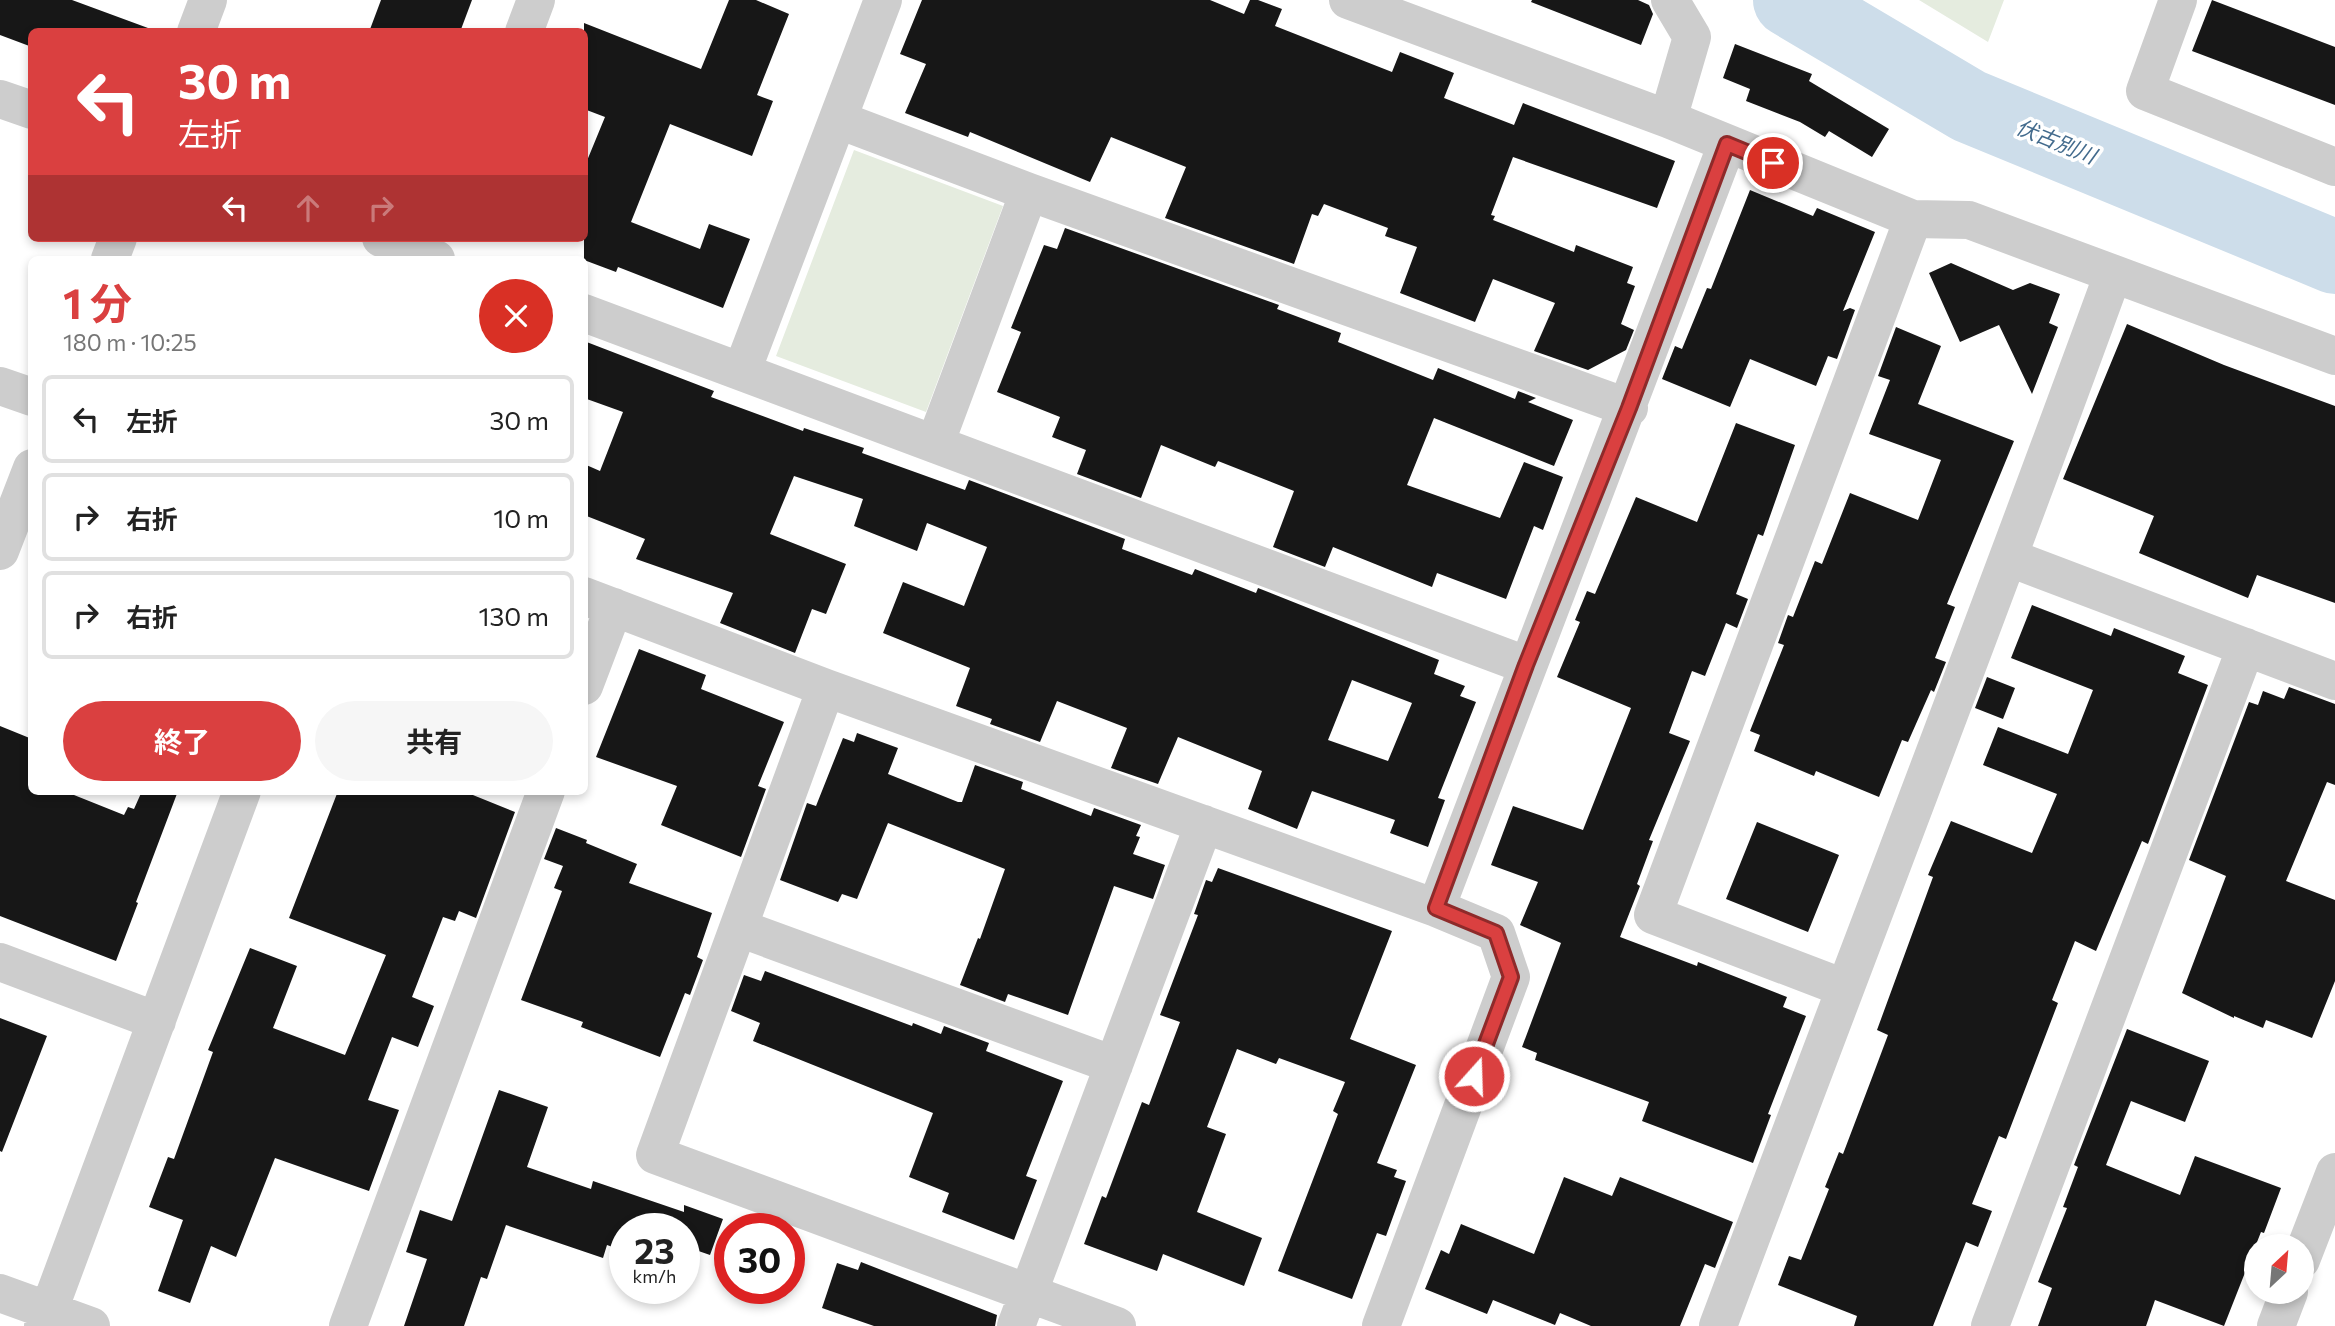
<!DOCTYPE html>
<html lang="ja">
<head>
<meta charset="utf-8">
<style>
  :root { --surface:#fff; --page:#f6f6f6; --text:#222; --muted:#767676; --line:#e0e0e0; --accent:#da4040 }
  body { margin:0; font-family:Commissioner,"Noto Sans JP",sans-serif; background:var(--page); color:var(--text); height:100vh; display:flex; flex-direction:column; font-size:26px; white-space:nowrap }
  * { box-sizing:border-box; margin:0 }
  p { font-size:23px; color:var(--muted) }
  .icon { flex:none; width:38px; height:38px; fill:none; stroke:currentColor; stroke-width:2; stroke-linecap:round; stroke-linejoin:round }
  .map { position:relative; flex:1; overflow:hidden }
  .sheet { position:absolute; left:28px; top:256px; width:560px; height:539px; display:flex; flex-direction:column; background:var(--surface); border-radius:10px; box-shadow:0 4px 10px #0003 }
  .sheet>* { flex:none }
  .banner { position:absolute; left:28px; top:28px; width:560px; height:214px; border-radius:10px; box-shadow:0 4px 10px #0003; background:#da4040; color:#fff; overflow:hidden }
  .needle { width:46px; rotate:26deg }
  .tools { position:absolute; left:2244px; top:1234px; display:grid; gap:14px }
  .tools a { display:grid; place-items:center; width:70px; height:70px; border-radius:50%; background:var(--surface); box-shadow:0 4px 10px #0003; font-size:35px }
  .speed { position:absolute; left:609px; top:1213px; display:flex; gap:14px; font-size:35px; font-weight:700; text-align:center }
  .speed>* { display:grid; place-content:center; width:91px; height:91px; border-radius:50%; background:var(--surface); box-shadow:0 4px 10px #0003; line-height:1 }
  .speed small { font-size:18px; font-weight:400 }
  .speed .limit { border:10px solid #d22; background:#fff; color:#111 }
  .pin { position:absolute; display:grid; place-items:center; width:60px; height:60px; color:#fff; margin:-30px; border:4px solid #fff; border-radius:50%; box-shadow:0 2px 7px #0007 }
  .me { position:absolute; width:77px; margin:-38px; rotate:20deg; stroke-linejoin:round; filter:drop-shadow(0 0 5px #0008) }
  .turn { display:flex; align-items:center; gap:24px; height:147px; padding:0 35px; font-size:32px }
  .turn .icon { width:91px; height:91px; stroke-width:2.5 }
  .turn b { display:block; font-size:49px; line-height:60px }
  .lanes { display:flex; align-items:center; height:66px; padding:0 35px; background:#0003; justify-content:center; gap:35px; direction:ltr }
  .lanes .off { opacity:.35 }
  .round { display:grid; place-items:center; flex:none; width:74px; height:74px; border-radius:37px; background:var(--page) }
  .overview { display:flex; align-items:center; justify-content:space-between; height:119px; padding:0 35px }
  h1 { font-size:42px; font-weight:700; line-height:52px; color:var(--accent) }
  .cta { display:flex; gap:14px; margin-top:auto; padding:14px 35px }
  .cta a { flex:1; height:80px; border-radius:42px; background:var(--accent); color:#fff; font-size:28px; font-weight:700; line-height:80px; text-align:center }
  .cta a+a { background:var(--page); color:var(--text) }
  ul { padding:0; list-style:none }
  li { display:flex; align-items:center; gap:21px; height:88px; margin:0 14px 10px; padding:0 21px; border:4px solid var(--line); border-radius:10px }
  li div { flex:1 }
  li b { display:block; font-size:26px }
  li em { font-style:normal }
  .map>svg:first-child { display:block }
  .green { fill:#e5ecdf }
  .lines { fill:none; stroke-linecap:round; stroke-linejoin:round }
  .river { stroke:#cdddea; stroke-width:74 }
  .building { fill:#171717; fill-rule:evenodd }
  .minor { stroke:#cdcdcd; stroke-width:38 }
  .route-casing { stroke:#8e2a2a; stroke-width:18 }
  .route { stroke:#da4040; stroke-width:12 }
  .labels { text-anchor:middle; stroke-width:7; stroke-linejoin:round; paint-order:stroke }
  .water-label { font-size:21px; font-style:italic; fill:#436b8d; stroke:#fff }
</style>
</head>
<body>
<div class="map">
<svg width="2335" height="1326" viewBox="0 0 2335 1326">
  <rect width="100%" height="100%" fill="#fff"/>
  <path class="green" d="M1919 0H2004L1988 42Z
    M854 150 1003 206 926 412 776 356Z"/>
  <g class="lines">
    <path class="river" d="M1790 0 1969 106 2335 257"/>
  </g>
  <path class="building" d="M0 0H72L148 28 147 32H32V47L0 35Z
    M381 0H472L460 32H369Z
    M729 0H756L789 14 757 95 773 101 752 156 670 124 631 222 700 249 709 224 750 239 723 308 618 267 616 272 584 260V168L605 117 584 109V23L701 69Z
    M922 0H1210L1244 14 1250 0H1258L1282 9 1275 26 1392 72 1400 52 1454 73 1444 98 1514 125 1523 103 1675 161 1657 208 1513 157 1491 215 1495 216 1493 220 1574 252 1576 245 1633 267 1627 283 1635 286 1621 324 1634 330 1626 350 1588 370 1534 351 1555 303 1493 279 1475 322 1400 293 1417 247 1385 236 1388 228 1324 204 1318 216 1312 214 1294 264 1165 218 1186 167 1111 137 1090 182 970 132 968 137 905 113 926 64 900 54Z
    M1532 0H1638L1649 5 1653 14 1641 45 1531 2Z
    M2212 0 2335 47V105L2192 51Z
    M1735 44 1812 74 1809 81 1889 129 1872 157 1829 131 1825 137 1800 122 1746 101 1750 89 1723 78Z
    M1750 190 1813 216 1817 208 1875 232 1843 311 1850 308 1855 310 1837 359 1828 356 1816 386 1750 359 1730 407 1662 379 1675 346 1682 349 1707 288 1711 289Z
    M1065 228 1279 305 1277 309 1341 333 1338 342 1433 380 1438 368 1515 399 1518 391 1536 398 1528 402 1573 420 1554 466 1434 418 1407 485 1500 518 1524 462 1563 477 1543 530 1534 526 1506 599 1437 573 1432 587 1333 547 1325 567 1273 547 1294 491 1218 461 1215 467 1161 445 1141 498 1077 474 1086 450 1052 437 1060 417 997 392 1021 332 1011 328 1044 245 1057 249Z
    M1951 263 2013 290 2030 283 2060 294 2049 323 2058 327 2032 394 1999 325 1960 342 1929 273Z
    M2127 324 2224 365 2335 406V603L2257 575 2248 598 2139 553 2154 516 2063 479Z
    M1896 327 1941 346 1918 404 2014 441 1947 604 1955 607 1935 658 1946 662 1934 692 1931 690 1908 742 1902 740 1879 797 1816 771 1814 776 1754 751 1760 735 1750 731 1784 645 1778 643 1788 615 1793 617 1815 561 1822 564 1850 493 1918 520 1941 460 1869 434 1890 380 1878 376Z
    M584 341 714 391 711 397 803 431 804 428 864 448 862 453 965 490 969 480 1125 539 1122 549 1192 575 1195 569 1256 593 1258 588 1439 660 1434 674 1465 686 1460 696 1476 702 1438 798 1445 800 1428 847 1390 833 1395 820 1312 791 1297 829 1248 809 1262 771 1178 737 1158 784 1111 768 1127 728 1057 701 1040 742 990 724 992 719 956 706 970 668 883 633 903 582 964 606 987 547 927 523 917 551 854 526 863 499 794 476 770 534 846 564 826 614 812 609 795 653 720 623 733 593 636 559 645 539 584 515V464L600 471 623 412 584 398ZM1352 680 1412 703 1388 761 1328 740Z
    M1736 423 1795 445 1763 536 1758 534 1736 594 1748 599 1737 628 1726 623 1705 676 1692 671 1669 733 1690 741 1649 840 1653 841 1637 884 1640 886 1620 937 1697 966 1698 962 1787 997 1783 1007 1806 1016 1768 1114 1771 1115 1753 1163 1642 1121 1649 1102 1535 1060 1537 1053 1522 1047 1561 943 1520 925 1538 882 1491 865 1513 806 1583 830 1631 708 1557 677 1580 622 1575 620 1587 591 1595 594 1636 497 1697 522Z
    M2032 605 2111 636 2114 628 2185 656 2178 673 2208 685 2148 844 2142 841 2096 951 2075 941 2052 1000 2058 1003 2006 1139 1999 1136 1972 1204 1992 1211 1978 1247 1966 1242 1933 1326H1854L1857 1316 1778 1285 1789 1256 1801 1260 1829 1189 1825 1187 1839 1152 1843 1154 1873 1075 1888 1035 1877 1030 1933 877 1928 875 1951 821 2032 853 2057 794 1983 765 1998 727 2068 754 2093 690 2011 658Z
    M639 649 706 675 701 689 784 722 758 786 766 789 741 857 661 825 677 786 596 757Z
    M1987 677 2015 688 2003 719 1975 708Z
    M2289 687 2335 704V785L2327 782 2286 881 2335 900V981L2312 1038 2266 1020 2263 1028 2234 1016V1018L2182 993 2226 876 2189 860 2249 702 2258 705 2263 691 2284 699Z
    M0 726 32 739V791H64L124 815 128 807 134 809 142 791H178L136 902 138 903 116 961 0 916Z
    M857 733 898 748 888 774 958 802H962L975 765 1023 782 1021 789 1091 816 1094 808 1141 825 1136 836 1140 837 1133 854 1165 865 1153 899 1114 886 1068 1015 1008 994 1005 1002 960 985 978 938 980 939 1005 869 888 823 857 899 842 894 838 902 780 880 807 803 816 806 843 738 854 742Z
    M338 791H463L515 812 476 918 459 911 455 921 443 917 412 997 434 1006 418 1047 392 1037 368 1100 399 1110 369 1191 275 1158 236 1257 211 1246 190 1303 158 1291 183 1220 149 1207 168 1157 174 1159 213 1052 208 1050 250 948 297 966 273 1028 345 1055 386 955 289 918Z
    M1757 822 1839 855 1808 932 1726 899Z
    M556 828 587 840 586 843 637 864 629 883 712 913 697 957 703 960 690 995 685 993 660 1057 581 1027 583 1022 521 1000 562 891 554 888 563 866 544 859Z
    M1218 868 1392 931 1350 1039 1416 1065 1377 1163 1397 1170 1394 1177 1406 1181 1386 1236 1377 1233 1352 1299 1278 1271 1338 1114 1333 1111 1345 1082 1279 1058 1276 1064 1237 1049 1207 1127 1226 1134 1197 1212 1262 1238 1244 1286 1163 1254 1157 1271 1084 1244 1102 1196 1106 1198 1142 1102 1149 1105 1180 1022 1160 1015 1198 915 1194 914 1206 880 1212 882Z
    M765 971 912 1026 913 1023 941 1034 944 1026 989 1043 986 1051 1063 1081 1026 1176 1037 1180 1014 1240 942 1212 949 1193 909 1177 933 1113 753 1041 760 1023 731 1011 744 975 761 981Z
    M0 1018 47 1036 2 1152 0 1151Z
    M2127 1029 2209 1061 2185 1122 2131 1101 2106 1165 2180 1195 2195 1156 2281 1188 2264 1233 2261 1232 2224 1326 2155 1300 2146 1326H2038L2052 1288 2038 1282 2067 1208 2063 1207 2078 1167 2074 1165Z
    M499 1090 548 1107 527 1167 591 1189 593 1181 684 1212V1205L723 1219 710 1255 684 1246V1228H625V1239L621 1250 607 1245 603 1258 506 1225 487 1279 481 1277 464 1326H404L427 1259 406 1252 420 1210 452 1221Z
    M1564 1177 1612 1196 1620 1177 1733 1222 1715 1268 1705 1264 1680 1326H1591L1560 1313 1555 1325 1493 1300 1487 1314 1425 1289 1441 1250 1449 1254 1461 1224 1534 1254Z
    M861 1262 997 1315 995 1326H874L822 1308 837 1263 858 1270Z"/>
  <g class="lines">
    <path class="minor" d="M1348 0 1668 119 1913 219 1969 220 2335 356
      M2178 0 2145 91 2335 167
      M196 32 208 0
      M524 32 536 0
      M0 99 32 110
      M1668 119 1692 37 1670 0
      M839 120 1029 192 1629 408
      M381 238 436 259
      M110 259 118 238
      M584 313 1526 665
      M742 371 883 0
      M0 386 32 397
      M935 444 1029 192
      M0 551 32 468
      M2010 558 2335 681
      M584 596 826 688 1436 908 1496 933 1511 977 1381 1326
      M584 686 614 607
      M826 688 655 1155 1117 1326
      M1436 908C1531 653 1632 400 1727 144
      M739 928 1114 1065
      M0 962 157 1021
      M1844 988 1653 915 1913 219
      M2301 1260 2335 1172
      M0 1293 91 1326
      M43 1326 242 791
      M348 1326 546 791
      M1016 1326 1204 824
      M1718 1326C1849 975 1985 626 2113 274
      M1990 1326 2246 647
      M2276 1326 2289 1292"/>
  </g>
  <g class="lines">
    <defs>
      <path id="route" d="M1474 1076 1511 977 1496 933 1436 908 1526 665 1629 408 1727 144 1773 163"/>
    </defs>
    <use href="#route" class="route-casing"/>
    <use href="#route" class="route"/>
  </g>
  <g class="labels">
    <g class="water-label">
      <text transform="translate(2056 142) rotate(22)" y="7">伏古別川</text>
    </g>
  </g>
</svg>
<div class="tools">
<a><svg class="needle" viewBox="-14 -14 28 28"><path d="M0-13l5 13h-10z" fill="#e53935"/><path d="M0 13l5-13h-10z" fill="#767676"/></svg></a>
</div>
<div class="speed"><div>23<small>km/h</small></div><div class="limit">30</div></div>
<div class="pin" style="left:1773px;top:163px;background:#d93025"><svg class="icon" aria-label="arrive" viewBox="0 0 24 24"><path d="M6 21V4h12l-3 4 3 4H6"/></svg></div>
<svg class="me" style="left:1474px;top:1076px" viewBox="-20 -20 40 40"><circle r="17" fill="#da4040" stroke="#fff" stroke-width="3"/><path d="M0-11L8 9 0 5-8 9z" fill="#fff"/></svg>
<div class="banner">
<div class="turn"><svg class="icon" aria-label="left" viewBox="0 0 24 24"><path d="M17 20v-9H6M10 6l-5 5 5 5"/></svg><div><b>30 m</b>左折</div></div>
<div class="lanes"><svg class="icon" aria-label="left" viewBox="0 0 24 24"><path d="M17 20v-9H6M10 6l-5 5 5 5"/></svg><svg class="icon off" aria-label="ahead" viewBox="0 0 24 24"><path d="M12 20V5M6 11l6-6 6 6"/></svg><svg class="icon off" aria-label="right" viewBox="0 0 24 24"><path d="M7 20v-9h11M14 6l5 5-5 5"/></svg></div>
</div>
<section class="sheet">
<div class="overview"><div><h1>1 分</h1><p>180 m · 10:25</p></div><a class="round" style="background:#d93025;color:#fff"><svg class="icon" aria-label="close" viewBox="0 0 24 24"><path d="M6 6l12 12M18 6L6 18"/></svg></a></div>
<ul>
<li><svg class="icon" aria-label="left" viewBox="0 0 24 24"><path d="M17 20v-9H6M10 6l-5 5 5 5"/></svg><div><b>左折</b></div><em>30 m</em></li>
<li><svg class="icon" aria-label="right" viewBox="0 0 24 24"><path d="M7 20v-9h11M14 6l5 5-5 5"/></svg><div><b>右折</b></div><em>10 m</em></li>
<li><svg class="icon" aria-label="right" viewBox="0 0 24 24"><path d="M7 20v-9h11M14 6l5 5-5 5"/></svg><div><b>右折</b></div><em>130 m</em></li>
</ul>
<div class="cta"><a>終了</a><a>共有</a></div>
</section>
</div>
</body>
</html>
